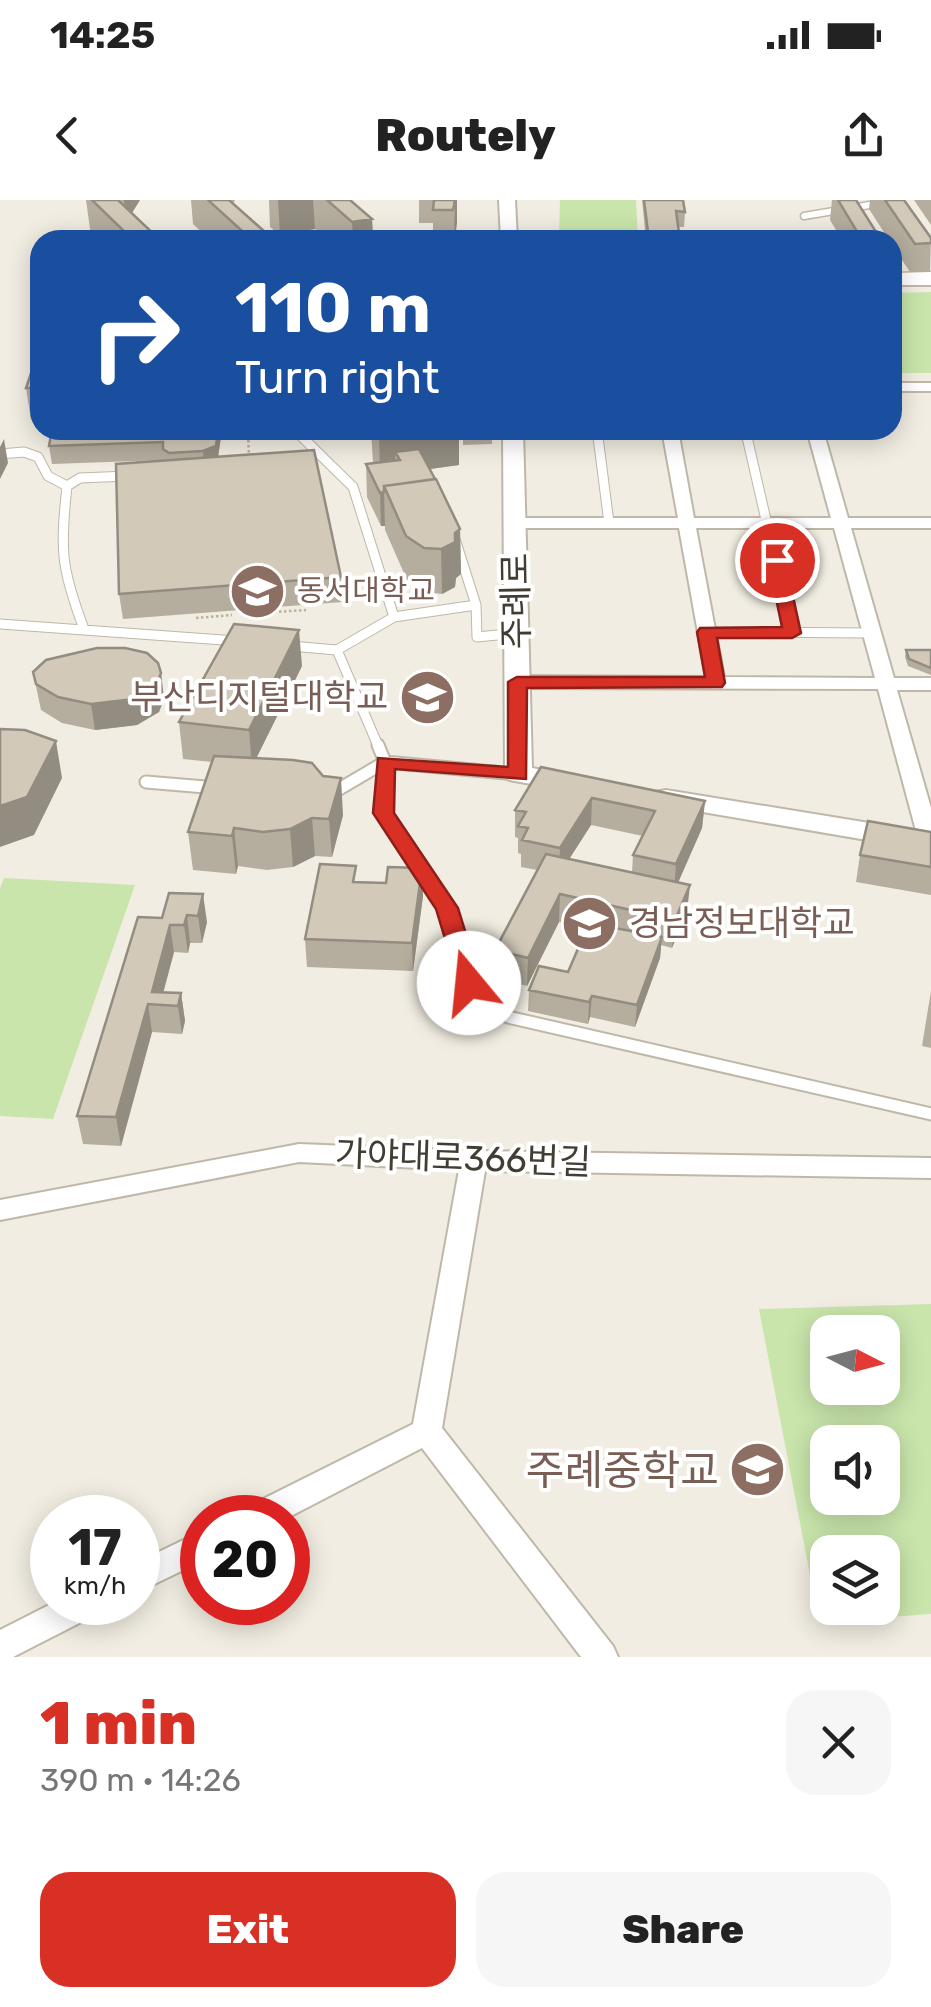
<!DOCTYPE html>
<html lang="en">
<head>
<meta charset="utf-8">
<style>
  :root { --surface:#fff; --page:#f6f6f6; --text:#222; --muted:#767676; --accent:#d93025 }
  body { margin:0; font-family:Rubik,"Noto Sans KR",sans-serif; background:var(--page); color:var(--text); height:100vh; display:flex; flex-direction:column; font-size:38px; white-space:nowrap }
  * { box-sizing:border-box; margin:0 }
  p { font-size:32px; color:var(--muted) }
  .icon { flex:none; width:55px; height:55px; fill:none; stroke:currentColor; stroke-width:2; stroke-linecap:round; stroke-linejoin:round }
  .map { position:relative; height:1457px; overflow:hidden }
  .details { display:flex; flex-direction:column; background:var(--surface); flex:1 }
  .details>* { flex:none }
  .top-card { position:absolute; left:30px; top:30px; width:872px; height:210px; border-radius:30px; box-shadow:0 5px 25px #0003; background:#1a4fa0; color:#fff; overflow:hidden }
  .needle { width:65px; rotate:96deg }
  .controls { position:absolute; left:810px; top:1115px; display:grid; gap:20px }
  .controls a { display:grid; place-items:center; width:90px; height:90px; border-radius:20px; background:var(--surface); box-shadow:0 5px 25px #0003; font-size:50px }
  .speed { position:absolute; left:30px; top:1295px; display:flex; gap:20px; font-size:50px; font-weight:700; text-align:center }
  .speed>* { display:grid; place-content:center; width:130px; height:130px; border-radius:50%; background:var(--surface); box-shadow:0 5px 25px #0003; line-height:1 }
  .speed small { font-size:25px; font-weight:400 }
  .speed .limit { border:15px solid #d22; background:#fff; color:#111 }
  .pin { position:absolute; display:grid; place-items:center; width:85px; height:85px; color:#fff; margin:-42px; border:5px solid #fff; border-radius:50%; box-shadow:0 2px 10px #0007 }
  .me { position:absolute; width:110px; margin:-55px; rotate:343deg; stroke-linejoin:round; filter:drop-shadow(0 0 8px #0008) }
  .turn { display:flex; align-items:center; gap:35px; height:210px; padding:0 40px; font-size:45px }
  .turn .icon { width:130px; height:130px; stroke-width:2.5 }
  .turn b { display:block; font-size:70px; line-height:85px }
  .round { display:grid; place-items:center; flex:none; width:105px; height:105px; border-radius:30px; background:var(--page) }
  .head { display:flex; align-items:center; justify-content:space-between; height:170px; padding:0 40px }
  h1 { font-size:60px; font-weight:800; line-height:75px; color:var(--accent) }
  .primary-button { display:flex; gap:20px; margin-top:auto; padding:20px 40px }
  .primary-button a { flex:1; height:115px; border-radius:30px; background:var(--accent); color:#fff; font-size:40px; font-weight:800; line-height:115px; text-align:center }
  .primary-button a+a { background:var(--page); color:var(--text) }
  .status { display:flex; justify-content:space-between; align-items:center; height:70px; padding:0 50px; background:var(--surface); direction:ltr }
  .status svg { height:28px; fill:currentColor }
  header { display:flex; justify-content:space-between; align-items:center; height:130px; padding:0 40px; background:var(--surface); font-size:45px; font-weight:800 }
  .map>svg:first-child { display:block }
  .green { fill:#c9e5ab; fill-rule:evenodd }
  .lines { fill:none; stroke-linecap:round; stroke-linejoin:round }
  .service-far2-casing { stroke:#bfb8a8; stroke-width:9 }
  .service-far1-casing { stroke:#bfb8a8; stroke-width:11 }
  .service-casing { stroke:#bfb8a8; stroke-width:15 }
  .minor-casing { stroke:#bfb8a8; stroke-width:4 }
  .tertiary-casing { stroke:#bfb8a8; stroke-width:4 }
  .path { stroke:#bdb197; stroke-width:2.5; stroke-dasharray:2.5 2.5; stroke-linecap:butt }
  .service-far2 { stroke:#fff; stroke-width:6 }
  .service-far1 { stroke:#fff; stroke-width:9 }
  .service { stroke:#fff; stroke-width:11 }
  .minor { fill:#fff; fill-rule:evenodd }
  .tertiary { fill:#fff; fill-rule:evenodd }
  .wall { fill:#b5ad9e; fill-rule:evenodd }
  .shaded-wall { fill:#938d81 }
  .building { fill:#d2c9b8; stroke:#938d81; stroke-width:2.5 }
  .route { fill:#d93025; stroke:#8d1f18; stroke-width:2.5 }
  .labels { text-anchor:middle; stroke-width:8; stroke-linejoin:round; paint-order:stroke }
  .far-education-label { font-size:30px; fill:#785e54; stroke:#fff; text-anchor:start }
  .street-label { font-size:35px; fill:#423d33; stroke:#fff }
  .education-label { font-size:35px; fill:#785e54; stroke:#fff; text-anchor:end }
  .near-education-label { font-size:42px; fill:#785e54; stroke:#fff; text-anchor:end }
</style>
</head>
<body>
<div class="status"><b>14:25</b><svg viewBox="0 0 49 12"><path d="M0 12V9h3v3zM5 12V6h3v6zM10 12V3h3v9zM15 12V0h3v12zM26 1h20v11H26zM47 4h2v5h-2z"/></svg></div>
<header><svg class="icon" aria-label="back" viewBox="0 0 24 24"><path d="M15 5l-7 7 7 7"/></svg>Routely<svg class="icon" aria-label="share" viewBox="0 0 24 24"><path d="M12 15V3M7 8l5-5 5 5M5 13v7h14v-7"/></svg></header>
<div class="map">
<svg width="931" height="1457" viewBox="0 0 931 1457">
  <rect width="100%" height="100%" fill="#f1ede2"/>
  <path class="green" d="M560 0H636L638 40H559Z
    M931 92V173H893V93Z
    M4 678 135 685 53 919 0 916V688Z
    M931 1104V1414L819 1422 759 1109ZM882 1132V1188H828V1132ZM882 1242V1298H828V1242ZM882 1352V1408H828V1352Z"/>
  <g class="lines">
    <defs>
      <path id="service-far2" d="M804 16 899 0
        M892 68 897 76 931 75
        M295 230 305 240
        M597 230 598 240
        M745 230 747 240"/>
      <path id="service-far1" d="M598 237 609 323
        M747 237 792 433
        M0 254 24 252 38 257 48 276 67 286 80 278 128 276
        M67 286C60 351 61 368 84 429
        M456 342 476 405
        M394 417 476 405 477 437 517 433
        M0 424 237 441
        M706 432 874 433
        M290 446 337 450 394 417 353 287 302 237
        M337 450 379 548"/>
      <path id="service" d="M378 545 385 562 383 613 447 709 469 783 508 817 931 914
        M146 582 217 588
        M329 595 385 562 516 574"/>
      <path id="minor" d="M892 77H931V85H892Z
        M892 183H931V191H892Z
        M662 230H678L694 318H831L807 230H823L848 318H931V328H851L894 478H931V490H897L931 608V648L919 642 878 489 517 488 508 482 517 476 706 477 679 328H515L507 323 515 318H678ZM696 328H834L875 478 724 477Z
        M299 944 474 951 931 958V978L485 971 442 1228 613 1446 618 1457H581L422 1248 287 1318H241L245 1308 413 1224 459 970 299 962 0 1020V1000Z
        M202 1331V1361L138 1392V1362Z
        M55 1402H104L99 1413 13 1457H0V1430Z"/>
      <path id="tertiary" d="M499 0H515L517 40H501Z
        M503 230H523L532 568 586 578 590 584 576 592 509 580 505 574Z
        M666 590 931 633V651L656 604 652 598 656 592Z"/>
    </defs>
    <use href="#service-far2" class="service-far2-casing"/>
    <use href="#service-far1" class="service-far1-casing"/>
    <use href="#service" class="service-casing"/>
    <use href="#minor" class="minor-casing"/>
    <use href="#tertiary" class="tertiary-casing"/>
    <path class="path" d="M248 230 249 259
      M259 413 306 410
      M196 418 232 415"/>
    <use href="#service-far2" class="service-far2"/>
    <use href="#service-far1" class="service-far1"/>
    <use href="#service" class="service"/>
    <use href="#minor" class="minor"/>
    <use href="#tertiary" class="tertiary"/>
  </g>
  <path class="wall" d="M86 0H140L132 13 160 40H95L91 36Z
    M191 0H235L233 4 274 40H210L193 24Z
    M269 0H350L372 19 373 40H327L315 29 280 35 270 27Z
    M419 0H457L455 40H391L433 39V23H419Z
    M642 0H683L685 12 684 27H678L679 33 692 40H646Z
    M832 0H856L878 35 877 40H842L830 20Z
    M870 0H904L931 38 930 72H910L892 45V40H889L869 9Z
    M914 0H931V25Z
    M40 147V220H31L26 188Z
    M222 230 218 257 341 377 342 402 123 419 119 394 164 260 52 264 49 246Z
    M371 230H459V265L430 269 460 329 461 374 456 378 455 387 442 394 424 392 407 380 385 330V326H381L367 297 366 264 373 263Z
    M463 230H492V244L463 245Z
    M906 450H931V475L908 466 905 457Z
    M302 466 256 558 343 615 332 657 315 656 293 667 267 670 238 666 236 674 193 670 188 632 212 562 183 559 179 522Z
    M33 472 161 473 164 499 159 512 137 525 95 530 62 523 41 510Z
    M541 567 705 601 702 628 678 682 687 712 672 748 661 745 660 758 635 827 590 817 588 824 528 811 529 790 568 772 587 728 559 722 527 786 495 778V750L537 670 521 667V654L518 653V638L515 637V610ZM591 625 643 636 633 655 632 672 569 659Z
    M931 632V695L856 682 860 655Z
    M422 668 423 696 413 771 307 767 305 739 357 682 386 683Z
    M169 693 207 722 202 743H190L188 753 174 752 163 792 181 793 185 821 182 834 152 832 121 946 83 944 77 916 162 718Z
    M931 791V848L922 846Z"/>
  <path class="shaded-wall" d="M124 0H140L126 22Z
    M278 0H313L315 29 280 35Z
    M455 0H457V23L455 40H454Z
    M372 19 373 40H353L352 22Z
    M218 230H222L217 264 204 269 203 251Z
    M402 230H459V265L400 273V260L395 252 396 273 380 275 379 233Z
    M4 239 8 263 0 279V247Z
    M384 292 385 326H381L380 293Z
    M460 329 461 374 456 378 455 387 442 394 441 349Z
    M299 430 302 466 252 567 249 530Z
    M161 473 164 499 159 512 137 525 95 530 91 504Z
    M56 541 62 578 34 635 0 647V606Z
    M341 578 343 615 332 657 329 619Z
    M592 598 591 625 559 675 560 648Z
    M705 601 702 628 674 692 676 664Z
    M312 618 315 656 293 667 290 629Z
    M234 628 238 666 236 674 232 636Z
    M422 668 423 696 413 771 412 743Z
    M690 685 687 712 672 748 675 720Z
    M203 694 207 722 202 743 198 716Z
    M560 694 559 722 527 786 528 758Z
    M187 715 190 743 188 753 184 725Z
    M170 725 174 752 160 805 152 792Z
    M662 737 660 758 635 827 637 805Z
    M181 793 185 821 182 834 178 806Z
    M592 796 590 817 588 824 589 802Z
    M148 804 152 832 121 946 116 917Z"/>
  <path class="building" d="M92 0H118L160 40H133Z
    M208 0H229L274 40H252Z
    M327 0H350L372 19 352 22Z
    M434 0H455L453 10H433Z
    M644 0H683L685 12 676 11 679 33H691L692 40H649Z
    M838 0H856L878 35H859Z
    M885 0H904L931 38V43L915 44Z
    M391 39H446V40Z
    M40 147V188H26Z
    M52 230H218L216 246 203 251 169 253 163 249V242L49 246Z
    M377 230H402L379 233Z
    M419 249 435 279 384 286V292L380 293 366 264 400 260 395 252Z
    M314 250 341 377 119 394 116 264Z
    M436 279 460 329 455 333V342L441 349 424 348 406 336 384 286Z
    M234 424 299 430 249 530 179 522Z
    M97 448H125L147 453 158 463 161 473 156 486 134 499 91 504 58 497 36 484 33 472 46 460Z
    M906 450H931V468L909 459Z
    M0 529 25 530 56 541 27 597 0 606Z
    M214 556 293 560 312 563 323 576 341 578 329 619 312 618 290 629 263 632 234 628 232 636 188 632Z
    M541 567 705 601 676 664 633 655 655 611 592 598 560 648 522 640 528 628 518 626 526 612 515 610Z
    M868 621 931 632V667L860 655Z
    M546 654 690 685 675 720 560 694 528 758 495 750Z
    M320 664 356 666 353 682 386 683 388 667 422 668 412 743 305 739Z
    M169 693 203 694 198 716 187 715 184 725H170L152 792 181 793 178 806 148 804 116 917 77 916 138 717 162 718Z
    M589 723 662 737 637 805 592 796 589 802 529 790 539 766 568 772Z"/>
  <path class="route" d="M777 355 785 360 801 433 792 438H717L725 483 722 487 527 488 526 579 395 569 394 613 458 708 481 783 469 791 460 788 436 709 373 613 378 558 508 567V482L517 477H705L697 432 700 428 782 427 768 360Z"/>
  <defs>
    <symbol id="university-disc" viewBox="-11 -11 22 22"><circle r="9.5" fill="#8d6e63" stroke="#fff"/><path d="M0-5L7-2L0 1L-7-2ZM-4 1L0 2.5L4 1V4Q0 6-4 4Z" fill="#fff"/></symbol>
    <symbol id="school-disc" viewBox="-11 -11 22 22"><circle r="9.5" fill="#8d6e63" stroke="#fff"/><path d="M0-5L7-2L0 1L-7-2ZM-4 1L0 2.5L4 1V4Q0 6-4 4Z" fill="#fff"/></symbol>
  </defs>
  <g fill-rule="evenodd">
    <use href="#university-disc" x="226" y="360" width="63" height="63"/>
    <use href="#university-disc" x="396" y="466" width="63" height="63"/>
    <use href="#university-disc" x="558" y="692" width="63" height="63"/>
    <use href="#school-disc" x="726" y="1238" width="63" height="63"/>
  </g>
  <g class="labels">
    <g class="far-education-label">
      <text x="297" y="401">동서대학교</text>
    </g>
    <g class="street-label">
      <text transform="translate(516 401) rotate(-91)" y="12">주례로</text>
      <text transform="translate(463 958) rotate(2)" y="12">가야대로366번길</text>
    </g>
    <g class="education-label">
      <text x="388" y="509">부산디지털대학교</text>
      <text x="629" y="735" text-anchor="start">경남정보대학교</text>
    </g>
    <g class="near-education-label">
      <text x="719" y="1285">주례중학교</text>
    </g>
  </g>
</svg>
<div class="controls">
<a><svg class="needle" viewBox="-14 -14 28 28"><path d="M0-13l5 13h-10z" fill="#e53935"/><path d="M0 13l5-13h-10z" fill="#767676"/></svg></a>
<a><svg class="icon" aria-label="sound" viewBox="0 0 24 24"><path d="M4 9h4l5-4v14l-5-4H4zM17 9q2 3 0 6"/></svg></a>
<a><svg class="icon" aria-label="layers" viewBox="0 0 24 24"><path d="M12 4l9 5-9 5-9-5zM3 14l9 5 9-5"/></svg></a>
</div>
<div class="speed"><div>17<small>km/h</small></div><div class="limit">20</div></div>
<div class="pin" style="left:777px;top:360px;background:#d93025"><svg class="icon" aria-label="arrive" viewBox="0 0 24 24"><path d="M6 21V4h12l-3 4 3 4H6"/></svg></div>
<svg class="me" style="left:469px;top:783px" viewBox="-20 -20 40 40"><circle r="19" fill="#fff"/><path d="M0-13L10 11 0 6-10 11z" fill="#d93025"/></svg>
<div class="top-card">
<div class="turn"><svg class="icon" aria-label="right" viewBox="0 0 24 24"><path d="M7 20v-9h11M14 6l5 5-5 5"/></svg><div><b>110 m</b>Turn right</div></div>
</div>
</div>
<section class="details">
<div class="head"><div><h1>1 min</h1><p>390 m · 14:26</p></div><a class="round"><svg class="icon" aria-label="close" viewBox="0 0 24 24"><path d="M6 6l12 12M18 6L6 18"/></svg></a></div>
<div class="primary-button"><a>Exit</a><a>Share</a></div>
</section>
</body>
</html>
